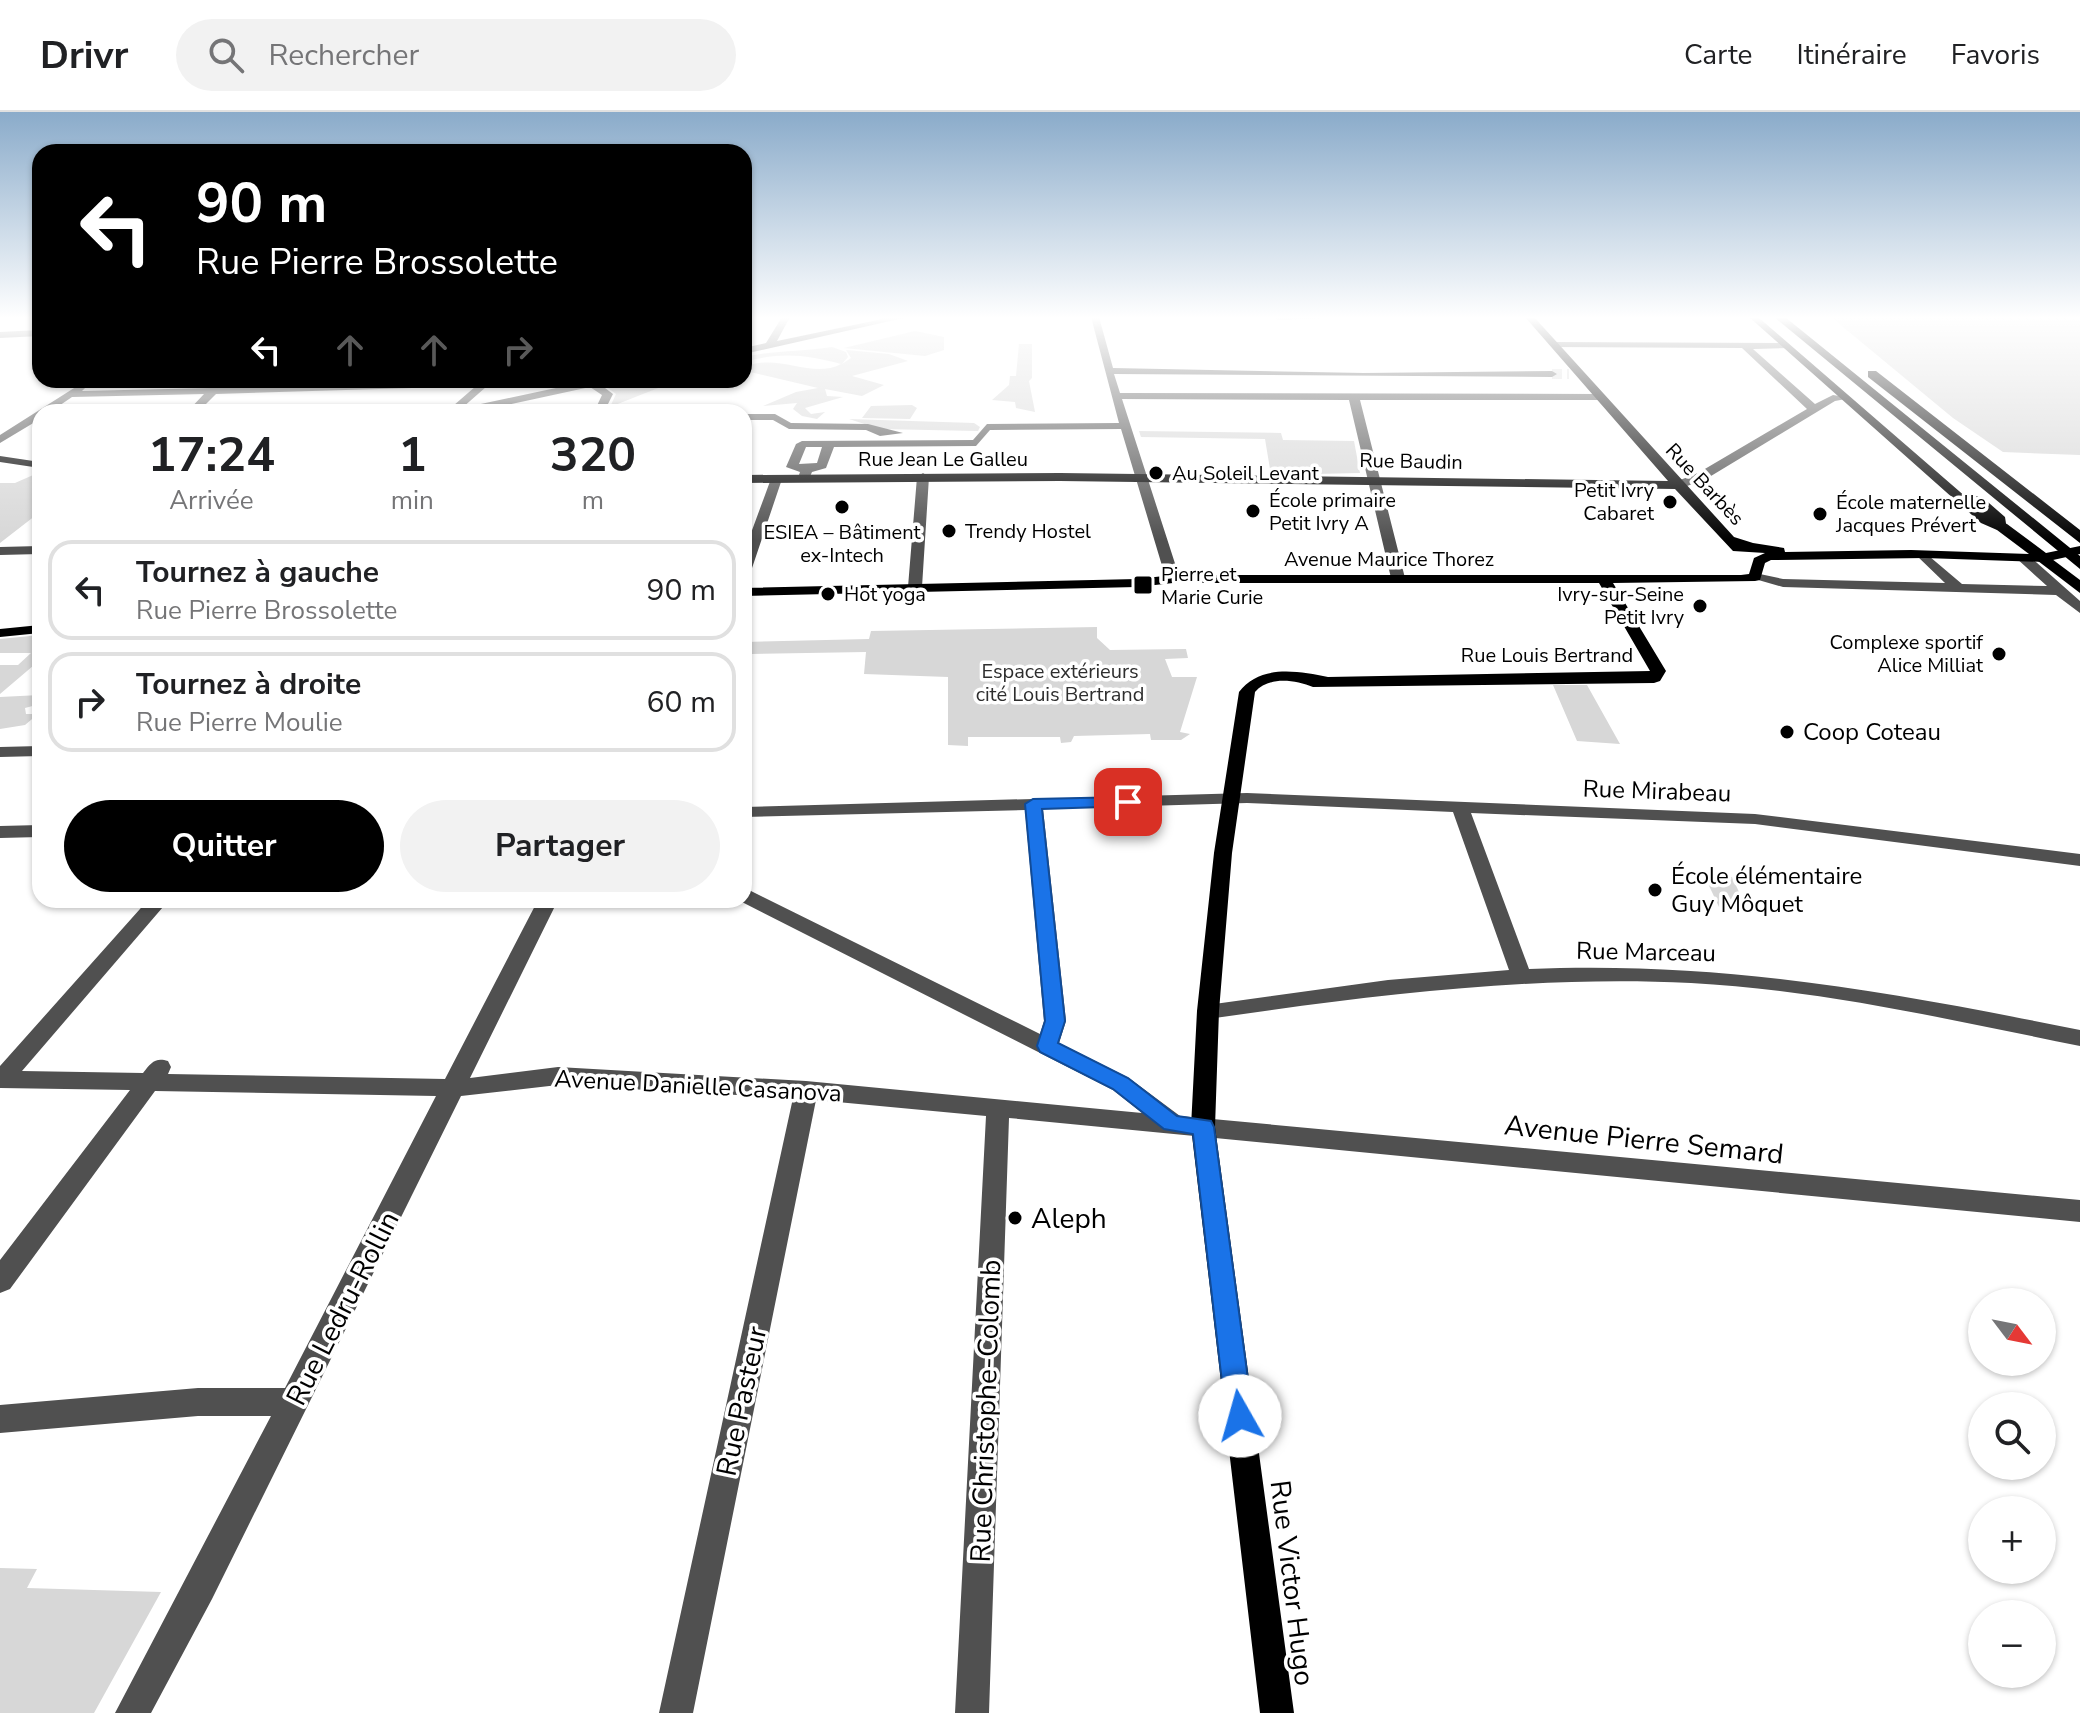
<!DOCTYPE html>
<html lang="fr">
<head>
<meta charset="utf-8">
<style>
  :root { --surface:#fff; --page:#f2f2f2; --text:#202124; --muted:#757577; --line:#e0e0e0; --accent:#000 }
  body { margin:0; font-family:"Nunito Sans",sans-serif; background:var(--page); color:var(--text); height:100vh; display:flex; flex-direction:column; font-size:30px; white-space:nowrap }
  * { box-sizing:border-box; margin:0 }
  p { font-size:26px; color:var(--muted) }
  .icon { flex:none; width:44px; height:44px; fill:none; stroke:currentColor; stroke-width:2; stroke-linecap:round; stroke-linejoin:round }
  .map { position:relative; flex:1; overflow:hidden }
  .side { position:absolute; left:32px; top:292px; width:720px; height:504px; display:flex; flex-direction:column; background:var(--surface); border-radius:24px; box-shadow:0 2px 6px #0004 }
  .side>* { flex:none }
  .guide { position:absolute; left:32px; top:32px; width:720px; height:244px; border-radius:24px; box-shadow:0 2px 6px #0004; background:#000; color:#fff; overflow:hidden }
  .needle { width:52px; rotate:122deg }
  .fabs { position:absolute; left:1968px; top:1176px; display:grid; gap:16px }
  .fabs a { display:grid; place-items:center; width:88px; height:88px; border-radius:50%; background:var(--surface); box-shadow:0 2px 6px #0004; font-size:40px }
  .pin { position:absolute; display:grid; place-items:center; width:68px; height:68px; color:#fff; margin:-34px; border-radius:16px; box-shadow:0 4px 12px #0006 }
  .me { position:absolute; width:88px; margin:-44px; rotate:353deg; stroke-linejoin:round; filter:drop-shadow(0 0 6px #0008) }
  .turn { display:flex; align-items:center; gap:28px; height:168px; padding:0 32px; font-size:36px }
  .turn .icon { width:104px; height:104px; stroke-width:2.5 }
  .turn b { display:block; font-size:56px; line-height:68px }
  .lanes { display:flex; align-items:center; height:76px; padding:0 32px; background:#0003; justify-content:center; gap:40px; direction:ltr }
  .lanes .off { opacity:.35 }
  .eta { display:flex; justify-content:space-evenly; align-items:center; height:136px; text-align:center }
  .eta b { font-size:48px; font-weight:700; line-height:56px }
  .button { display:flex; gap:16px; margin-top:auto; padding:16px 32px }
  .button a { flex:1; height:92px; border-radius:48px; background:var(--accent); color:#fff; font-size:32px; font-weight:700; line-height:92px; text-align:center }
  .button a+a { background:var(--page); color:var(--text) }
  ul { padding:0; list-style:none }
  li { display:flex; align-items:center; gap:24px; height:100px; margin:0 16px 12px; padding:0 16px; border:4px solid var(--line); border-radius:24px }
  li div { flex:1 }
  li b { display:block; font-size:30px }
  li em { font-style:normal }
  header { display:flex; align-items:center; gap:48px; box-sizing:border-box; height:112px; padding:0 40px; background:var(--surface); border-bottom:2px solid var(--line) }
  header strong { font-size:38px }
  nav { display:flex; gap:44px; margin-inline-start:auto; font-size:28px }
  .search { width:560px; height:72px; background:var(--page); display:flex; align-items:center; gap:20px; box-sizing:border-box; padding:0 28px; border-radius:44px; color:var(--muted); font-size:30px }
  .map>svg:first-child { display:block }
  .green { fill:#d7d7d7 }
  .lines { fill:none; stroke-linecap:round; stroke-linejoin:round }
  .minor-tunnel { stroke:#d9d9d9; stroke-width:10; stroke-dasharray:10 5; stroke-linecap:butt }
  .minor { fill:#505050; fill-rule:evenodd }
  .major { fill:#000; fill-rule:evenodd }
  .highway { fill:#000; fill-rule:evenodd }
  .route { fill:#1a73e8; stroke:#114b97; stroke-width:2 }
  .poi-dot { fill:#000; stroke:#fff; stroke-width:3 }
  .labels { text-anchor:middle; stroke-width:7; stroke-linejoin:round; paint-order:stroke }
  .far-street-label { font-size:20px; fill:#000; stroke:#fff }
  .far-poi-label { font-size:20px; fill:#000; stroke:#fff; text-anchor:start }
  .far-park-label { font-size:20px; fill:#2e2e2e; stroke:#fff }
  .poi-label { font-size:24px; fill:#000; stroke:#fff; text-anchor:start }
  .street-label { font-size:24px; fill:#000; stroke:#fff }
  .near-street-label { font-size:28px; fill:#000; stroke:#fff }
  .near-poi-label { font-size:28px; fill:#000; stroke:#fff; text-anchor:start }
</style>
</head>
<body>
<header>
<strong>Drivr</strong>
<div class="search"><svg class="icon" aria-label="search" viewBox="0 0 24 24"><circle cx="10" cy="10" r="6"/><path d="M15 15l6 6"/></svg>Rechercher</div>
<nav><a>Carte</a><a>Itinéraire</a><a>Favoris</a></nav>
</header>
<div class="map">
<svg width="2080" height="1601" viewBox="0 0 2080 1601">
  <rect width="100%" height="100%" fill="#fff"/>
  <path class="green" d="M1831 205 2080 207V343L2003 340 1953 306Z
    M915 219 944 225V238L925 244 844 236Z
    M1019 232H1032V266L1029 269 1035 300 1016 296 1015 290 992 288 1009 273 1010 264H1016Z
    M832 235 846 240 848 245 842 252 851 246 846 238 889 242 908 249 852 264 884 273 862 284 825 277 827 284 843 285 805 296 811 302 825 300 817 307 802 304 793 297 797 291 763 294 796 280 818 276 750 260V253C782 243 813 267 841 252 807 243 782 240 748 249L744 245C775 238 801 240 832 235Z
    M639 268H721L705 275 676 269 610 295 616 282 608 276Z
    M912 293 917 296 910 307 862 306 871 294Z
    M849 307 974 311 980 315 978 319 880 317Z
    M1139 319 1281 321 1283 328 1354 329 1360 361 1271 363 1265 327 1141 325Z
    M40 360V400L0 431V371H15Z
    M1097 515V526L1110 538 1186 537 1188 546 1165 547 1172 565H1197L1180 620 1190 622 1181 628H1151L1150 622 1074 624 1071 630 1061 631 1060 625H968V634L948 633V565L864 562 866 540 751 542 744 571V530L869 527 871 519Z
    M40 523V531L33 540H40V548L0 582V553H18L31 541H0V527Z
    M1553 573H1587L1620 632 1577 629Z
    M40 583V592L25 596 26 602H38L25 613 0 617V585Z
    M1704 763 1732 765 1747 797 1719 795Z
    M0 1456 37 1457 27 1476 161 1480 94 1601H0Z"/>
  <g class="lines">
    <path class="minor-tunnel" d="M1552 262H1569"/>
    <path class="minor" d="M782 205H790L777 229 892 205H908L744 242V236L766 231Z
      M1091 205H1099L1113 256 1364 261 1552 259 1557 262 1552 265 1114 262 1120 281 1600 282 1605 285 1600 288H1360L1405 466 1398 470 1391 466 1349 288 1122 287 1180 467 1173 471 1166 467 1121 317 990 318 976 334 834 335 826 356 812 360 808 369 804 370 798 366 800 360 786 355 796 332 802 329 973 328 987 312 1119 311ZM806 335H822L817 351 799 352Z
      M1274 205H1347L1278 208Z
      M40 218V224L0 226V220Z
      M1549 230 1787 231 1790 236 1753 237 1815 292 1833 283 1851 286 1835 289 1706 367 1679 377 1675 376V370L1698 361 1807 297 1742 236 1552 235Z
      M483 268H494L462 296 584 270 582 268H613L601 273 613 282 604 300H594L602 283 590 275 474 300H446Z
      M441 270 445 275 216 282 198 300H187L204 282 72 285 50 300H40V307L0 331V323L82 271 87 274 82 279 211 276 217 272 222 275Z
      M744 302H775L791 311 868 312 903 321 880 324 866 318 789 317 773 308H744Z
      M923 361 929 365 922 475 915 479 908 475 917 365Z
      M772 364 782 367 751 459 744 463V440Z
      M40 434V442L0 443V435Z
      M1923 439 1962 472 2047 474 2015 445 2027 442 2080 489V501L2056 483 1783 475 1748 465 1755 461 1783 467 1945 471 1916 443Z
      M40 634V644L0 645V635Z
      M1247 681 1755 702 2080 742V754L1755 712 1471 701 1529 857C1724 849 1891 880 2080 918V934C1951 908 1822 878 1691 871 1529 863 1368 884 1208 907L1200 904 1197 899 1200 894 1388 868 1509 858 1453 700 1247 691 1043 697 1066 909 1059 931 1129 966 1180 1004 2080 1088V1110L1009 1006 989 1601H955L986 1004 816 988 693 1601H659L793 986 558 973 461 984 212 1487 151 1601H115L271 1304H198L0 1321V1293L198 1276H285L436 984 155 979 10 1177 0 1181V1148L130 978 0 976V954L148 788H169L22 959 143 961C151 951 155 945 168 949L171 955 168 962 445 967 538 788H558L470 966 558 955 806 969 1142 1001 1113 978 738 788H744V777L751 779 1040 922 1044 909 1025 698 744 705V695Z
      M40 713V725L0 726V714Z"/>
    <path class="major" d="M1525 205H1534L1734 425 1753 431 1784 436 1785 440 1911 438 2029 442 1997 418 1981 411 1749 205H1758L1989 405 2007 412 2046 441 2080 434V442L2044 450 1925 446 1771 448 1765 451 1760 468 1755 469 1613 471 1666 559 1660 569 1654 571 1313 575C1295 568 1269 564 1255 580L1232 741 1219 899 1215 1015 1294 1601H1260L1191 1015 1197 899 1214 741 1239 580C1260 552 1298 559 1328 565L1650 559 1599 471H1173L1137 475 744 484V476L1137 467 1173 463H1741L1749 462 1754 446 1765 441 1733 439 1675 377 1060 369 744 371V363L1060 361 1668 369Z
      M0 344 40 350V356L0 350Z
      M40 513V521L0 525V517Z"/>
    <path class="highway" d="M1774 205H1785L2080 444V457Z
      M1868 259H1876L2080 418V431L1868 265Z
      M1971 384H1981L2005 405 2007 418H1997L1993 410 1971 390Z
      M2044 441 2080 468V481L2038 449 2036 446Z"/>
  </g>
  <linearGradient id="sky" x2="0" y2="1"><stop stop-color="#8aabca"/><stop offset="0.48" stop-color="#fff"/><stop offset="1" stop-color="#fff" stop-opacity="0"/></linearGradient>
  <rect width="2080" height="429" fill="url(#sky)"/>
  <path class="route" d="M1128 685 1136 690 1134 694 1042 697 1065 909 1058 931 1128 966 1177 1004 1211 1009 1214 1015 1253 1304 1249 1313 1240 1317 1230 1313 1226 1304 1193 1022 1164 1017 1113 977 1040 940 1037 934 1045 909 1025 692 1033 687Z"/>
  <g class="poi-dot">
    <circle cx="1156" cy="361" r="8"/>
    <circle cx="1670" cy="390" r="8"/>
    <circle cx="842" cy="395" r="8"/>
    <circle cx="1253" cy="399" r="8"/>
    <circle cx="1820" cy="402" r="8"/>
    <circle cx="949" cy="419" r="8"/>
    <rect x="1133" y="463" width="20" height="20" rx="4"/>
    <circle cx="828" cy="482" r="8"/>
    <circle cx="1700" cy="494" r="8"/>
    <circle cx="1999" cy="542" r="8"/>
    <circle cx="1787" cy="620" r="8"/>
    <circle cx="1655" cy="778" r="8"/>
    <circle cx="1015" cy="1106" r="8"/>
  </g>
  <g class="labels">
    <g class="far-street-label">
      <text x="943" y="354">Rue Jean Le Galleu</text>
      <text transform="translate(1411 349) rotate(1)" y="7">Rue Baudin</text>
      <text transform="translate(1705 372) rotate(47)" y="7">Rue Barbès</text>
      <text x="1389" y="454">Avenue Maurice Thorez</text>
      <text x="1547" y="550">Rue Louis Bertrand</text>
    </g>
    <g class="far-poi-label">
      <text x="1172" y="368">Au Soleil Levant</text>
      <text x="1654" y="385" text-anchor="end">Petit Ivry<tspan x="1654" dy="23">Cabaret</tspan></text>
      <text x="1269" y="395">École primaire<tspan x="1269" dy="23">Petit Ivry A</tspan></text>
      <text x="1836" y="397">École maternelle<tspan x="1836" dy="23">Jacques Prévert</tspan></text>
      <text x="965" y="426">Trendy Hostel</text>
      <text x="842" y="427" text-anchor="middle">ESIEA – Bâtiment<tspan x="842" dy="23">ex-Intech</tspan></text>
      <text x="1161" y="469">Pierre et<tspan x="1161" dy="23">Marie Curie</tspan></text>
      <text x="844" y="489">Hot yoga</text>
      <text x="1684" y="489" text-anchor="end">Ivry-sur-Seine<tspan x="1684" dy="23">Petit Ivry</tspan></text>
      <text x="1983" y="537" text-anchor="end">Complexe sportif<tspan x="1983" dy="23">Alice Milliat</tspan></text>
    </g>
    <g class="far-park-label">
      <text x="1060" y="566">Espace extérieurs<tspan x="1060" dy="23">cité Louis Bertrand</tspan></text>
    </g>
    <g class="poi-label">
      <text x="1803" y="628">Coop Coteau</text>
      <text x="1671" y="772">École élémentaire<tspan x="1671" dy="28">Guy Môquet</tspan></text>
    </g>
    <g class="street-label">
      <text transform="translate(1657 679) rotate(2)" y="8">Rue Mirabeau</text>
      <text transform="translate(1646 840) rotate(1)" y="8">Rue Marceau</text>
      <text transform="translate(698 974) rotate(3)" y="8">Avenue Danielle Casanova</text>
    </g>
    <g class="near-street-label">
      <text transform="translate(1644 1027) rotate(6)" y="10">Avenue Pierre Semard</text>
      <text transform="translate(342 1196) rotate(-63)" y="10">Rue Ledru-Rollin</text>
      <text transform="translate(741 1289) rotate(-78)" y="10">Rue Pasteur</text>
      <text transform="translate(985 1299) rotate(-88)" y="10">Rue Christophe-Colomb</text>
      <text transform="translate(1293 1471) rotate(83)" y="10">Rue Victor Hugo</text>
    </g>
    <g class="near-poi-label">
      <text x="1031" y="1116">Aleph</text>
    </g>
  </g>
</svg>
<div class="fabs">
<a><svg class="needle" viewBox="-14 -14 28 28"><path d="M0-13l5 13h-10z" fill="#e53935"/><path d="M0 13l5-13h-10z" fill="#757577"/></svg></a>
<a><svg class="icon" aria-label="search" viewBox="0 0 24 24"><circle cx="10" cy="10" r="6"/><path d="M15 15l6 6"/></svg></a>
<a>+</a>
<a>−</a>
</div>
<div class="pin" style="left:1128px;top:690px;background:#d93025"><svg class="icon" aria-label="arrive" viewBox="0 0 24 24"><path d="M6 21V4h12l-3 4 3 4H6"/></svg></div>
<svg class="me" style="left:1240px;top:1304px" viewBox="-20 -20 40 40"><circle r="19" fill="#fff"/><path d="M0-13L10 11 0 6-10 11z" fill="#1a73e8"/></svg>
<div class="guide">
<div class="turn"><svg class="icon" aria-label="left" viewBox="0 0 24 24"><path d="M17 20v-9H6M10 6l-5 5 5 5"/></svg><div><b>90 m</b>Rue Pierre Brossolette</div></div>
<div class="lanes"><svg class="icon" aria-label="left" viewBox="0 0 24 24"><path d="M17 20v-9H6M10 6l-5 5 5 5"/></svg><svg class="icon off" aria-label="ahead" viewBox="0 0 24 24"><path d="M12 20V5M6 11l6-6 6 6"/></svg><svg class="icon off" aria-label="ahead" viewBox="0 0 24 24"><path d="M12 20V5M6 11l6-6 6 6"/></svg><svg class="icon off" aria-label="right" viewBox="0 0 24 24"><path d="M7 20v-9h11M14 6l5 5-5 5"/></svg></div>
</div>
<section class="side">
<div class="eta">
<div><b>17:24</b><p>Arrivée</p></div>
<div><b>1</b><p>min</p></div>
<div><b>320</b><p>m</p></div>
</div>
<ul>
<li><svg class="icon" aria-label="left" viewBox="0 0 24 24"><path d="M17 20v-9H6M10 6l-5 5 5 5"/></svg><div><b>Tournez à gauche</b><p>Rue Pierre Brossolette</p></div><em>90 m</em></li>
<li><svg class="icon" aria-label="right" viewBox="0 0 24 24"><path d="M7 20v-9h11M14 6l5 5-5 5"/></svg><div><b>Tournez à droite</b><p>Rue Pierre Moulie</p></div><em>60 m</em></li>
</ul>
<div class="button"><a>Quitter</a><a>Partager</a></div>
</section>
</div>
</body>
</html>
